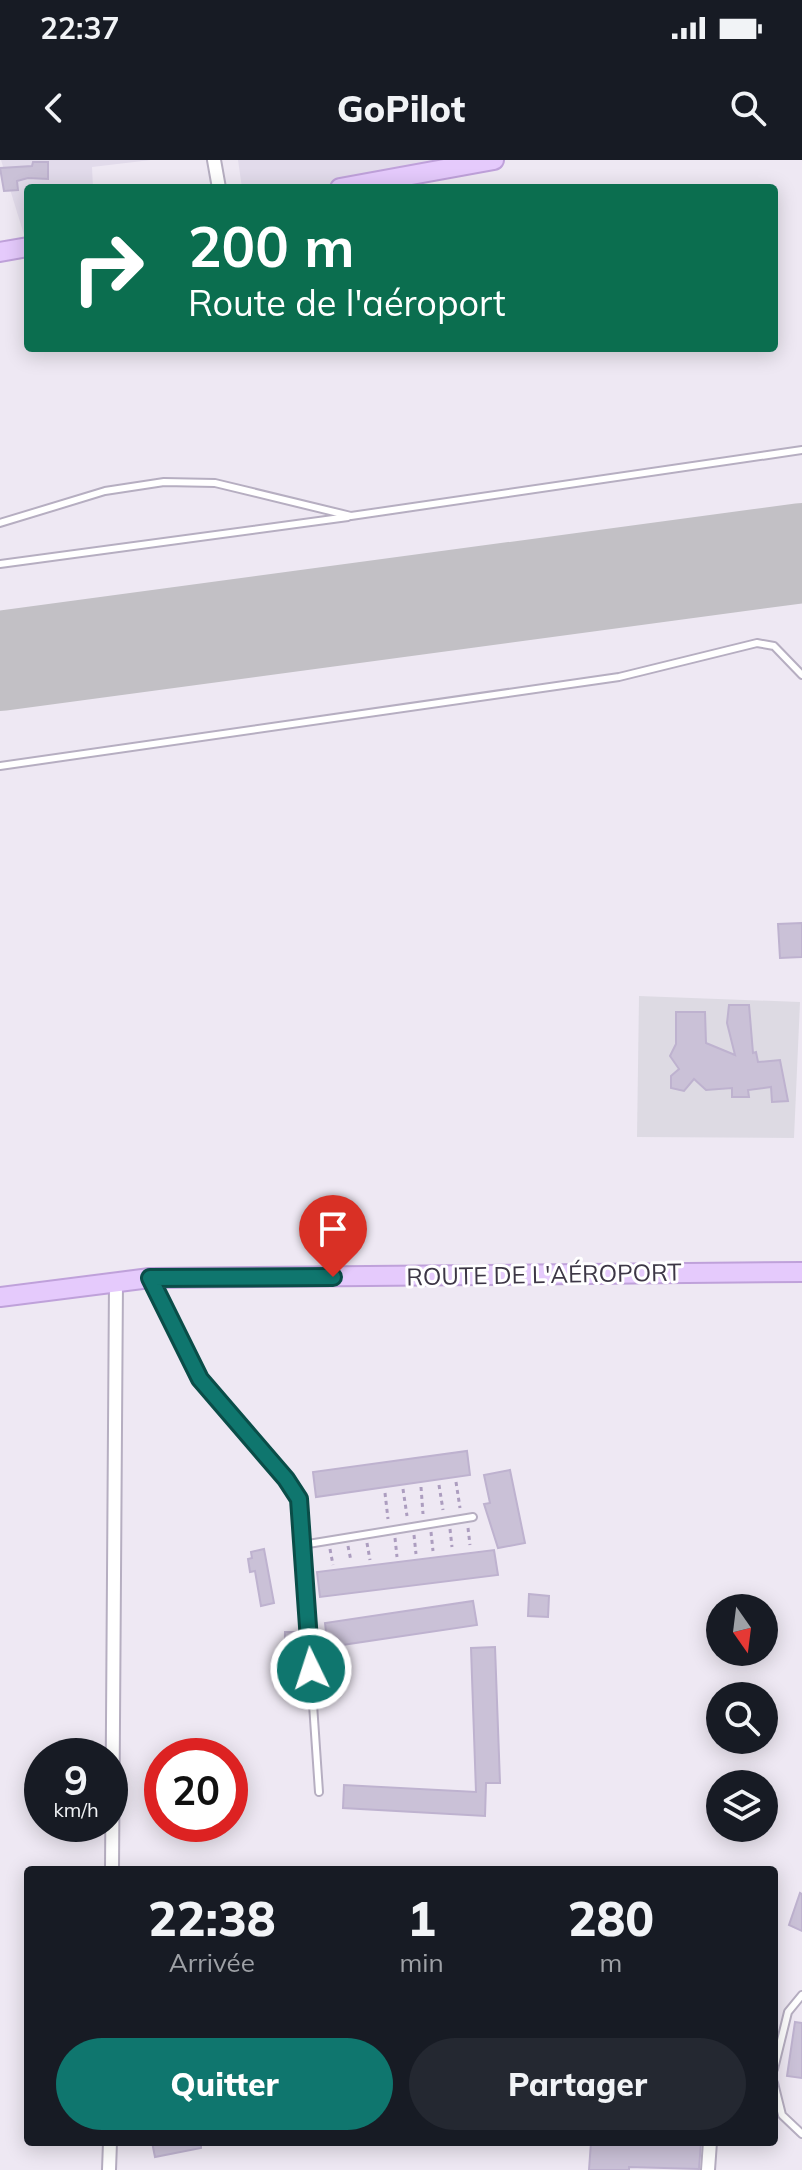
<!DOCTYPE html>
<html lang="fr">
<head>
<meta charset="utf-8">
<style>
  :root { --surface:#171b24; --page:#242831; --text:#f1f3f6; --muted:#9ea1a6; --accent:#0f766e }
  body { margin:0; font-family:Mulish,sans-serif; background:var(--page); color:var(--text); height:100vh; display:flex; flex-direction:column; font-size:30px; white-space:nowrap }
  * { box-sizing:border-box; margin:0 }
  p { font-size:26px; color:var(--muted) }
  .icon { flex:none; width:44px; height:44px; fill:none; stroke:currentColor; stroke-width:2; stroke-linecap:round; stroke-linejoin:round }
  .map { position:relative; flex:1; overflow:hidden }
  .side { position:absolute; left:24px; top:1706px; width:754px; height:280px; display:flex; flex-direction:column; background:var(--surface); border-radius:8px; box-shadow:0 4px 20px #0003 }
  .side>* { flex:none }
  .guide { position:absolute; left:24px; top:24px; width:754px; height:168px; border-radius:8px; box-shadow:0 4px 20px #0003; background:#0b6e4f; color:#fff; overflow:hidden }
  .needle { width:52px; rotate:166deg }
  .tools { position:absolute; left:706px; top:1434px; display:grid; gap:16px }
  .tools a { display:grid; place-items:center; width:72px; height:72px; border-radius:50%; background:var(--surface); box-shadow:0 4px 20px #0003; font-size:40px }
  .speed { position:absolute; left:24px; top:1578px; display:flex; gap:16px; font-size:40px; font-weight:700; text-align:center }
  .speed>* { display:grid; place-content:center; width:104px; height:104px; border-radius:50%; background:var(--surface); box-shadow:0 4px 20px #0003; line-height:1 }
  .speed small { font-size:20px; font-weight:400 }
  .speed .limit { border:12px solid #d22; background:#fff; color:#111 }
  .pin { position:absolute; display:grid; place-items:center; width:68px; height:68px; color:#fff; margin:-82px -34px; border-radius:50% 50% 50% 0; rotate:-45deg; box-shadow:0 0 8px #0007 }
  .pin .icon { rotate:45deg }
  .me { position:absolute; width:88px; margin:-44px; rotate:356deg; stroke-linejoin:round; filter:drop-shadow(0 0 6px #0008) }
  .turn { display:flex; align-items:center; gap:28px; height:168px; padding:0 32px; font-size:36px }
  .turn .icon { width:104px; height:104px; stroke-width:2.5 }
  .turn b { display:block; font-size:56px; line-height:68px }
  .eta { display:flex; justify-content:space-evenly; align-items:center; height:136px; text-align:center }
  .eta b { font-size:48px; font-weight:800; line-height:56px }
  .action { display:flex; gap:16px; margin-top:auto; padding:16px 32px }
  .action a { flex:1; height:92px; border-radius:48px; background:var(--accent); color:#fff; font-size:32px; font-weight:800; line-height:92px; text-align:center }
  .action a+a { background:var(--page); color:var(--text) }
  .status { display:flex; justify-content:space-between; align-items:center; height:56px; padding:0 40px; background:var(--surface); direction:ltr }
  .status svg { height:22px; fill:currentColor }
  header { display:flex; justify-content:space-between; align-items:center; height:104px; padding:0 32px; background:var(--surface); font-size:36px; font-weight:800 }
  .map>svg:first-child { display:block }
  .residential { fill:#e2dbeb }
  .industrial { fill:#dddae3 }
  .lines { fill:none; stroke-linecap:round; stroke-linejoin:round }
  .runway { stroke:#c2c0c5; stroke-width:100 }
  .building { fill:#cac1d7; stroke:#beb2cf; stroke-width:2 }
  .lane-casing { stroke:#b6aec1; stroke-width:10 }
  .street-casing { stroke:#b6aec1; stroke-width:16 }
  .secondary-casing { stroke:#bfa1da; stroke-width:22 }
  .path { stroke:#ac9dbf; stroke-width:3; stroke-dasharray:4 4; stroke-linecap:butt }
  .lane { stroke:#fff; stroke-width:6 }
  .street { stroke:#fff; stroke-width:12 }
  .secondary { stroke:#e5cafc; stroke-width:18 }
  .route-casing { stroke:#0a4d48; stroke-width:20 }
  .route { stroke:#0f766e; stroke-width:14 }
  .labels { text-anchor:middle; stroke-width:6; stroke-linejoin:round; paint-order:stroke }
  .street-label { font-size:24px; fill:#3d3746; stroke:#fff }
</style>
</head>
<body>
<div class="status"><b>22:37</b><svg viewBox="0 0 49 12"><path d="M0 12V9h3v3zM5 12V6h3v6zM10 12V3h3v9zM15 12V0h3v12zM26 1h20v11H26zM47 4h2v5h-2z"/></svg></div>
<header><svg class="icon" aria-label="back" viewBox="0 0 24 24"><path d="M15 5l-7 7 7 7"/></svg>GoPilot<svg class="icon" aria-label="search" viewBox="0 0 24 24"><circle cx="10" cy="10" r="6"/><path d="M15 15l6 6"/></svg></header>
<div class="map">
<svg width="802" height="2010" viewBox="0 0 802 2010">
  <rect width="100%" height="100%" fill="#eee8f3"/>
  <path class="residential" d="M1 0H151L92 7 93 28H28L25 78Z
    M238 0H504L339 28H242Z"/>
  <path class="industrial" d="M639 836 800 842 794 978 637 977Z"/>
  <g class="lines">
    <path class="runway" d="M0 501 802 393"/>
  </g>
  <path class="building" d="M33 2H48V19L28 18 17 21 18 30 4 31 0 8 32 6Z
    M802 763V797L780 798 778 764Z
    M729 845H749L753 893 756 892 758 902 780 900 788 941 772 942 771 927 748 930 749 937H732V928L706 930 694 919 684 931 671 928V916L679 909 670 896 676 884V852H705L706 883 735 895 727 863Z
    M467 1291 470 1315 316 1337 313 1312Z
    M510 1310 525 1383 498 1388 484 1344 490 1343 484 1315Z
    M264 1389 274 1443 261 1446 255 1411 250 1412 248 1399 252 1398 251 1392Z
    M494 1390 498 1415 320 1437 317 1412Z
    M529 1434 549 1436 548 1457 528 1456Z
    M473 1441 477 1465 315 1489 314 1472H326L325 1463Z
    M285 1472H302L306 1535H284Z
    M495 1487 500 1623H486L485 1656 343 1648 344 1625 476 1632 471 1488Z
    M800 1733 802 1734V1771L789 1765Z
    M795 1862 802 1863V1918L787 1916Z
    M152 1982H201V1988L155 1997Z
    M591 1982H701L699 2009 629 2007V2010H589Z"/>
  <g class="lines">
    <defs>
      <path id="lane" d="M0 363 105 331 164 322 215 323 351 356 802 290
        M0 404 348 357
        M0 606 619 517 757 483 774 486 802 515
        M150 1120 200 1219 286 1319 299 1339 319 1632
        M302 1385 473 1357
        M774 1909 788 1852 802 1835
        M774 1923 782 1955 802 1974"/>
      <path id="street" d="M214 0 219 28
        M112 1710 116 1121
        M109 2010 110 1982
        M708 2010 710 1982"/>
      <path id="secondary" d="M340 28 494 0
        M0 92 28 87
        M0 1137 150 1118 802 1112"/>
    </defs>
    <use href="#lane" class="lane-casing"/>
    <use href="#street" class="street-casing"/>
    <use href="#secondary" class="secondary-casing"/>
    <path class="path" d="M456 1322 460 1348
      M439 1325 443 1350
      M421 1327 423 1354
      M403 1329 407 1356
      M385 1333 388 1359
      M468 1368 470 1385
      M450 1369 452 1387
      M431 1372 433 1391
      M414 1375 416 1394
      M395 1378 397 1397
      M367 1383 370 1400
      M348 1386 351 1401
      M330 1389 333 1405"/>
    <use href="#lane" class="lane"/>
    <use href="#street" class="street"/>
    <use href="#secondary" class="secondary"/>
  </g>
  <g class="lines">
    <defs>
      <path id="route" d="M311 1509 299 1339 286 1319 200 1219 150 1118 333 1117"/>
    </defs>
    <use href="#route" class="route-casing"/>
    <use href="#route" class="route"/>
  </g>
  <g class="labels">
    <g class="street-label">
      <text transform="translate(544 1115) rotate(-1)" y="8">ROUTE DE L'AÉROPORT</text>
    </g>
  </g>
</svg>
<div class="tools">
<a><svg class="needle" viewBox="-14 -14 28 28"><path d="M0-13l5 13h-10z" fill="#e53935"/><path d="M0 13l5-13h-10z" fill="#9ea1a6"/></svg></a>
<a><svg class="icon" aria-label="search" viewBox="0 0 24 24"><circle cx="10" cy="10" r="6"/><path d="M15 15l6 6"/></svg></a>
<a><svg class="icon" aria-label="layers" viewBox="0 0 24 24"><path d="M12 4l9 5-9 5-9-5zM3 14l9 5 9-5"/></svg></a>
</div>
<div class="speed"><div>9<small>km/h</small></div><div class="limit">20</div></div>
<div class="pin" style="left:333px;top:1117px;background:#d93025"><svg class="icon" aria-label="arrive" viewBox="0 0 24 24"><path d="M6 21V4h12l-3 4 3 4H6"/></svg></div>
<svg class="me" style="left:311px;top:1509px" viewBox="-20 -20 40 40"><circle r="17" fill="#0f766e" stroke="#fff" stroke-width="3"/><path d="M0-11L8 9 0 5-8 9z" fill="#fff"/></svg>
<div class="guide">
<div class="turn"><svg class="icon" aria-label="right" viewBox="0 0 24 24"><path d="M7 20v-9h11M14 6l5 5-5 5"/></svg><div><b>200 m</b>Route de l'aéroport</div></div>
</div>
<section class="side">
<div class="eta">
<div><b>22:38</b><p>Arrivée</p></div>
<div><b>1</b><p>min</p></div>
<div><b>280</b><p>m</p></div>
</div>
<div class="action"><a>Quitter</a><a>Partager</a></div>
</section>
</div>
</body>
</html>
